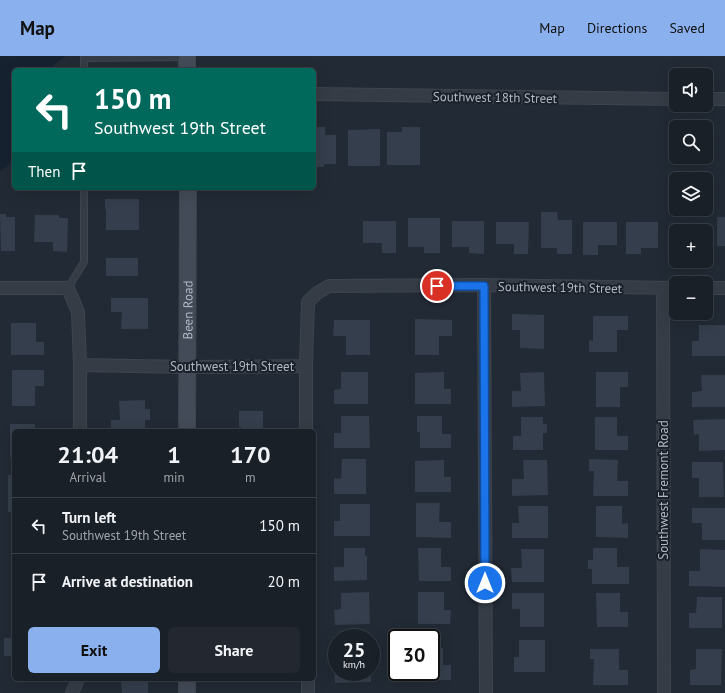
<!DOCTYPE html>
<html lang="en">
<head>
<meta charset="utf-8">
<style>
  :root { --surface:#1a2028; --page:#232830; --text:#f1f3f6; --muted:#9fa3a8; --line:#383e45; --accent:#8ab0ed }
  body { margin:0; font-family:"PT Sans",sans-serif; background:var(--page); color:var(--text); height:100vh; display:flex; flex-direction:column; font-size:15px; white-space:nowrap }
  * { box-sizing:border-box; margin:0 }
  p { font-size:13px; color:var(--muted) }
  .icon { flex:none; width:22px; height:22px; fill:none; stroke:currentColor; stroke-width:2; stroke-linecap:round; stroke-linejoin:round }
  .map { position:relative; flex:1; overflow:hidden }
  .side { position:absolute; left:12px; top:373px; width:304px; height:252px; display:flex; flex-direction:column; background:var(--surface); border-radius:6px; box-shadow:0 4px 16px #0002,0 0 0 1px var(--line) }
  .side>* { flex:none }
  .top-card { position:absolute; left:12px; top:12px; width:304px; height:122px; border-radius:6px; box-shadow:0 4px 16px #0002,0 0 0 1px var(--line); background:#00695c; color:#fff; overflow:hidden }
  .controls { position:absolute; left:669px; top:12px; display:grid; gap:8px }
  .controls a { display:grid; place-items:center; width:44px; height:44px; border-radius:6px; background:var(--surface); box-shadow:0 4px 16px #0002,0 0 0 1px var(--line); font-size:20px }
  .speed { position:absolute; left:328px; top:573px; display:flex; gap:8px; font-size:20px; font-weight:700; text-align:center }
  .speed>* { display:grid; place-content:center; width:52px; height:52px; border-radius:50%; background:var(--surface); box-shadow:0 4px 16px #0002,0 0 0 1px var(--line); line-height:1 }
  .speed small { font-size:10px; font-weight:400 }
  .speed .limit { border:2px solid #111; border-radius:6px; background:#fff; color:#111 }
  .pin { position:absolute; display:grid; place-items:center; width:34px; height:34px; color:#fff; margin:-17px; border:2px solid #fff; border-radius:50%; box-shadow:0 1px 4px #0007 }
  .me { position:absolute; width:44px; margin:-22px; rotate:0deg; stroke-linejoin:round; filter:drop-shadow(0 0 3px #0008) }
  .turn { display:flex; align-items:center; gap:14px; height:84px; padding:0 16px; font-size:18px }
  .turn .icon { width:52px; height:52px; stroke-width:2.5 }
  .turn b { display:block; font-size:28px; line-height:34px }
  .then { display:flex; align-items:center; height:38px; padding:0 16px; background:#0003; gap:8px; font-size:15px }
  .eta { display:flex; justify-content:space-evenly; align-items:center; height:68px; text-align:center }
  .eta b { font-size:24px; font-weight:700; line-height:28px }
  .button { display:flex; gap:8px; margin-top:auto; padding:8px 16px }
  .button a { flex:1; height:46px; border-radius:6px; background:var(--accent); color:#111; font-size:16px; font-weight:700; line-height:46px; text-align:center }
  .button a+a { background:var(--page); color:var(--text) }
  ul { padding:0; list-style:none }
  li { display:flex; align-items:center; gap:12px; height:56px; padding:0 16px; border-top:1px solid var(--line) }
  li div { flex:1 }
  li b { display:block; font-size:15px }
  li em { font-style:normal }
  header { display:flex; align-items:center; gap:24px; box-sizing:border-box; height:56px; padding:0 20px; background:var(--accent); color:#111 }
  header strong { font-size:19px }
  nav { display:flex; gap:22px; margin-inline-start:auto; font-size:14px }
  .map>svg:first-child { display:block }
  .water { fill:#172231 }
  .building { fill:#343e4c }
  .lines { fill:none; stroke-linecap:round; stroke-linejoin:round }
  .lane-casing { stroke:#3e454f; stroke-width:8 }
  .street-casing { stroke:#3e454f; stroke-width:14 }
  .secondary-casing { stroke:#3e454f; stroke-width:18 }
  .lane { stroke:#353c46; stroke-width:6 }
  .street { stroke:#353c46; stroke-width:12 }
  .secondary { stroke:#434b58; stroke-width:16 }
  .route-casing { stroke:#114b97; stroke-width:10 }
  .route { stroke:#1a73e8; stroke-width:7 }
  .labels { text-anchor:middle; stroke-width:4; stroke-linejoin:round; paint-order:stroke }
  .street-label { font-size:13px; fill:#afb7c2; stroke:#1b212a }
</style>
</head>
<body>
<header>
<strong>Map</strong>
<nav><a>Map</a><a>Directions</a><a>Saved</a></nav>
</header>
<div class="map">
<svg width="725" height="637" viewBox="0 0 725 637">
  <rect width="100%" height="100%" fill="#222a35"/>
  <path class="water" d="M0 0H66L51 11 50 14H14V103L8 110 0 115Z"/>
  <path class="building" d="M314 71H325V79H336V108H324V111H314Z
    M402 71H420V109H387V76H402Z
    M380 73V110H348V74Z
    M105 143H139V174H106V153H105Z
    M541 156H557L558 164H572V198H557V192H541Z
    M0 158H6V161H15V195H1Z
    M35 159H59V162H68L67 196 53 195V186H34Z
    M717 161H725V190H717Z
    M408 162H440V197H424V191H408Z
    M363 165H396V197H382V187H363Z
    M452 165H484V198L469 197V191H452Z
    M496 166H529L528 198H514V188H496Z
    M583 166H617V189H598V199H583Z
    M626 166H658V192H641V198H626Z
    M671 167 706 168V175H676V198H671Z
    M106 202H138V220H106Z
    M111 242H148V273H121L122 256H111Z
    M512 258 544 259V293L520 292V274H512Z
    M593 260H628V274H617V296H589V284L593 285Z
    M415 263 452 264V280H439V299H415Z
    M334 264H370V299H346V280H333Z
    M11 267H36V286H44V299H11Z
    M699 269H725V300H692V285H699Z
    M12 314H44V330H35V350H12Z
    M341 316H368V348H334V334L341 333Z
    M444 316V333H451V348H415V317Z
    M544 316 545 350 512 351V335H521L520 317Z
    M596 316H628V331H620V351H596Z
    M701 319H725V351H692V336L702 335Z
    M145 344V353H150V364H145V375H111V364H120L119 345Z
    M239 355H263V374H275V375H241V371H239Z
    M341 360H369L370 392H334V377H341Z
    M417 360H442V378H451V392H420V376H417Z
    M521 361H543V368H547V377H543V394H513V380H521Z
    M595 361H617V380H628V394H595Z
    M725 363V394L699 395V378L694 379 693 364Z
    M10 368H35V375H14V401H10Z
    M342 403H366V438H334V422L341 423Z
    M589 403 618 404 617 425H628V440H593L594 415H589Z
    M444 404V421H451V436H415V405Z
    M523 404H547L548 439 512 440V423H524Z
    M692 406H723L724 441H699V422H692Z
    M8 419H14V456H8Z
    M416 447H440L439 466H451V482L416 481Z
    M340 448H370V480H334V465H340Z
    M518 450H548V482H512V467H519Z
    M596 450H622V468L628 467V482L596 481Z
    M692 452H725V484H702V467H692Z
    M11 473H14V507H11Z
    M344 492H365V500H367V524L334 525V511H344Z
    M418 492H441V511H451V525H419Z
    M593 492H617V511H629V528H592V513H588V504H593Z
    M521 493H544V526H512L511 512H522Z
    M700 493 725 494V531L689 530V515H700Z
    M369 536 370 568 335 569 334 554 341 553V537Z
    M418 536H444V554H451L450 568H418Z
    M512 537H544V571H520V553H512Z
    M596 537H620V556H628V571H597Z
    M697 541H722V572H689V557H696Z
    M12 575H14V608H11V600H4V582H12Z
    M519 584H545V616H514V601H519Z
    M431 592H443V609H451V624H415V616H431Z
    M590 593H619V614H628V629H593L594 603H590Z
    M696 593H722L721 629H690V614L696 613Z
    M334 611H337V616H371V626L335 627Z
    M121 623H148V637H122Z
    M229 623H273V625H229Z"/>
  <g class="lines">
    <defs>
      <path id="lane" d="M84 2 187 1
        M84 14V0
        M68 232 84 206V132"/>
      <path id="street" d="M314 38 676 43
        M706 43H725
        M484 229 486 637
        M0 232H68L78 256 80 309V375
        M663 232 664 637
        M706 232H725
        M80 309 187 311 306 310
        M306 375V310L308 246 317 237 329 230 484 229 676 232
        M308 623V637
        M72 637 76 628 78 623"/>
      <g id="secondary">
        <path d="M187 0V14"/>
        <path id="s1" d="M187 375 188 132"/>
        <path d="M187 637V623"/>
      </g>
    </defs>
    <use href="#lane" class="lane-casing"/>
    <use href="#street" class="street-casing"/>
    <use href="#secondary" class="secondary-casing"/>
    <use href="#lane" class="lane"/>
    <use href="#street" class="street"/>
    <use href="#secondary" class="secondary"/>
  </g>
  <g class="lines">
    <defs>
      <path id="route" d="M437 230H484L485 527"/>
    </defs>
    <use href="#route" class="route-casing"/>
    <use href="#route" class="route"/>
  </g>
  <g class="labels">
    <g class="street-label">
      <text transform="translate(495 41) rotate(1)" y="5">Southwest 18th Street</text>
      <text transform="translate(560 231) rotate(1)" y="5">Southwest 19th Street</text>
      <text dy="5" stroke="none"><textPath href="#s1" startOffset="121">Been Road</textPath></text>
      <text x="232" y="315">Southwest 19th Street</text>
      <text transform="translate(663 434) rotate(-90)" y="5">Southwest Fremont Road</text>
    </g>
  </g>
</svg>
<div class="controls">
<a><svg class="icon" aria-label="sound" viewBox="0 0 24 24"><path d="M4 9h4l5-4v14l-5-4H4zM17 9q2 3 0 6"/></svg></a>
<a><svg class="icon" aria-label="search" viewBox="0 0 24 24"><circle cx="10" cy="10" r="6"/><path d="M15 15l6 6"/></svg></a>
<a><svg class="icon" aria-label="layers" viewBox="0 0 24 24"><path d="M12 4l9 5-9 5-9-5zM3 14l9 5 9-5"/></svg></a>
<a>+</a>
<a>−</a>
</div>
<div class="speed"><div>25<small>km/h</small></div><div class="limit">30</div></div>
<div class="pin" style="left:437px;top:230px;background:#d93025"><svg class="icon" aria-label="arrive" viewBox="0 0 24 24"><path d="M6 21V4h12l-3 4 3 4H6"/></svg></div>
<svg class="me" style="left:485px;top:527px" viewBox="-20 -20 40 40"><circle r="17" fill="#1a73e8" stroke="#fff" stroke-width="3"/><path d="M0-11L8 9 0 5-8 9z" fill="#fff"/></svg>
<div class="top-card">
<div class="turn"><svg class="icon" aria-label="left" viewBox="0 0 24 24"><path d="M17 20v-9H6M10 6l-5 5 5 5"/></svg><div><b>150 m</b>Southwest 19th Street</div></div>
<div class="then">Then<svg class="icon" aria-label="arrive" viewBox="0 0 24 24"><path d="M6 21V4h12l-3 4 3 4H6"/></svg></div>
</div>
<section class="side">
<div class="eta">
<div><b>21:04</b><p>Arrival</p></div>
<div><b>1</b><p>min</p></div>
<div><b>170</b><p>m</p></div>
</div>
<ul>
<li><svg class="icon" aria-label="left" viewBox="0 0 24 24"><path d="M17 20v-9H6M10 6l-5 5 5 5"/></svg><div><b>Turn left</b><p>Southwest 19th Street</p></div><em>150 m</em></li>
<li><svg class="icon" aria-label="arrive" viewBox="0 0 24 24"><path d="M6 21V4h12l-3 4 3 4H6"/></svg><div><b>Arrive at destination</b></div><em>20 m</em></li>
</ul>
<div class="button"><a>Exit</a><a>Share</a></div>
</section>
</div>
</body>
</html>
